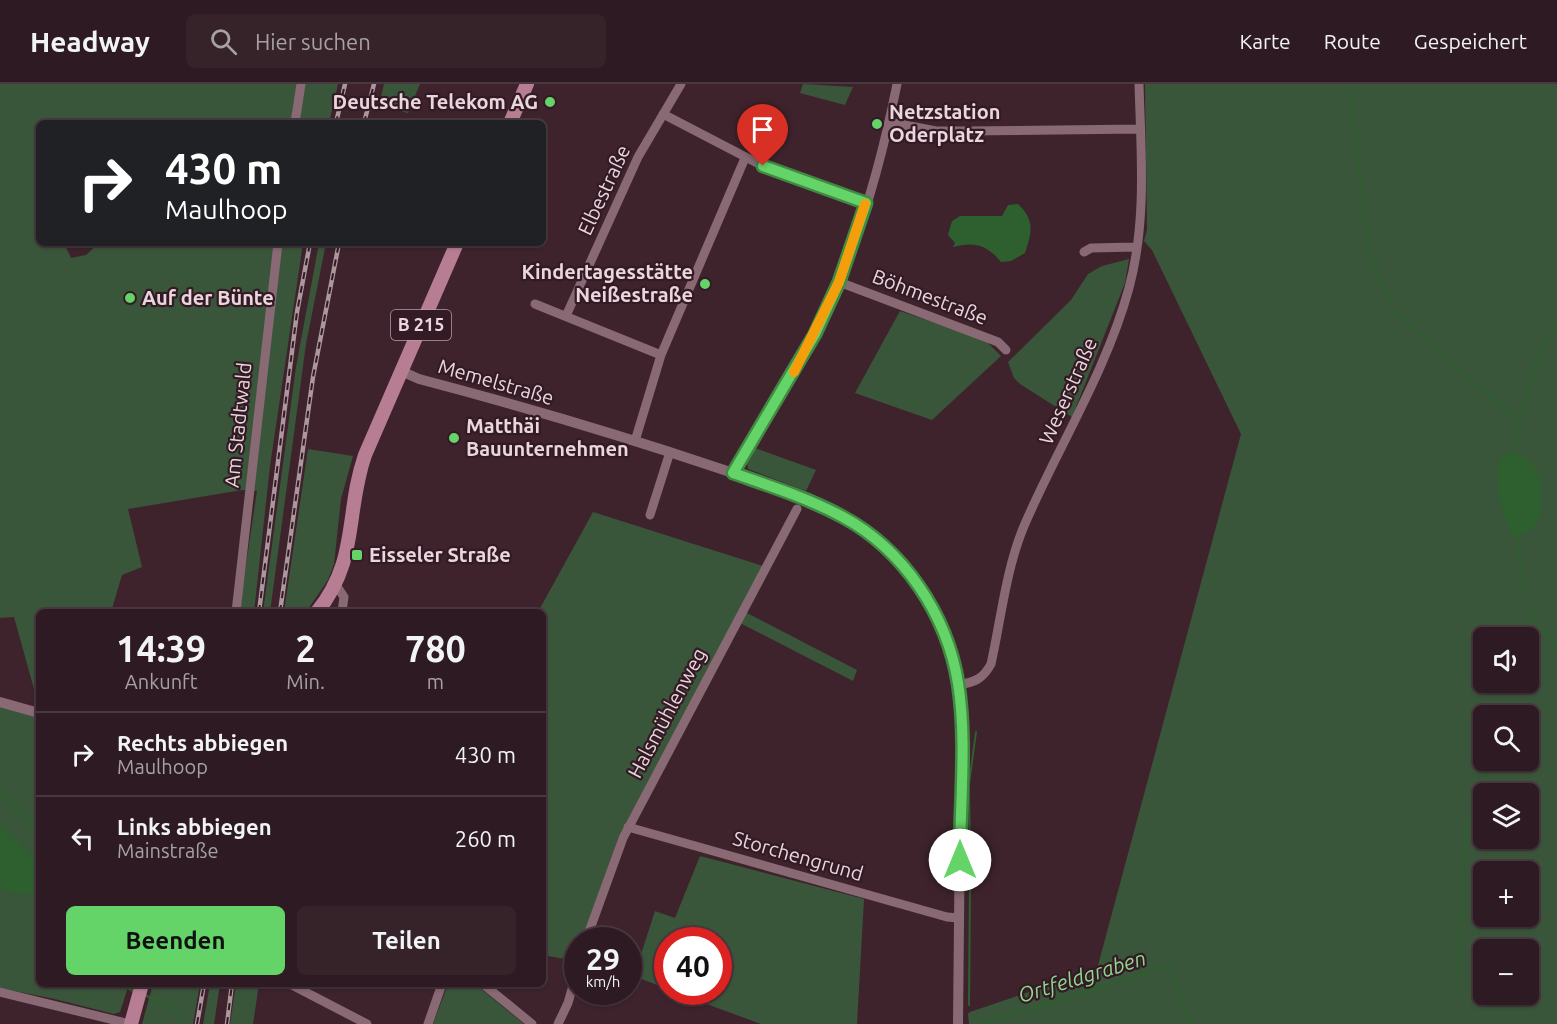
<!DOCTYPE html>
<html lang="de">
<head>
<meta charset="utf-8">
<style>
  :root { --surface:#2e1a22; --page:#36232a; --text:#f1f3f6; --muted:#a7a1a5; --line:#493840; --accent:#64d468 }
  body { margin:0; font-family:Ubuntu,sans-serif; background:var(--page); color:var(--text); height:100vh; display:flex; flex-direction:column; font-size:22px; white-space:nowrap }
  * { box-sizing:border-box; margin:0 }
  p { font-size:20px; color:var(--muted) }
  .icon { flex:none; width:33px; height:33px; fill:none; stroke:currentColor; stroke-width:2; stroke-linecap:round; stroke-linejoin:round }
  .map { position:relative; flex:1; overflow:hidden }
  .side { position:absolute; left:36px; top:525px; width:510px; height:378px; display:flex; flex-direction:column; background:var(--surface); border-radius:9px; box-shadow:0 2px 4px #0004,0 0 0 2px var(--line) }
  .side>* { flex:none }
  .top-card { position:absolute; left:36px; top:36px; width:510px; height:126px; border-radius:9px; box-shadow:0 2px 4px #0004,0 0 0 2px var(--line); background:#202124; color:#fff; overflow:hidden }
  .controls { position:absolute; left:1473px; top:543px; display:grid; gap:12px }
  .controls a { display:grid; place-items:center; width:66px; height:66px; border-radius:9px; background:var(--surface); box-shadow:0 2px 4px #0004,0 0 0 2px var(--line); font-size:30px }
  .speed { position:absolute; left:564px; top:843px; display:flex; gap:12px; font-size:30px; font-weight:700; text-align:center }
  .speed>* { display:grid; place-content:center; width:78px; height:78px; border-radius:50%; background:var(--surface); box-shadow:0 2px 4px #0004,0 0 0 2px var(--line); line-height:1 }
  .speed small { font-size:15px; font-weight:400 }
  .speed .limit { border:9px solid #d22; background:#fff; color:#111 }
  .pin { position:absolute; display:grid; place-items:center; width:51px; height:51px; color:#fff; margin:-62px -26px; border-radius:50% 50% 50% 0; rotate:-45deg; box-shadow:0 0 6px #0007 }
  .pin .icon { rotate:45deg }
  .me { position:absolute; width:66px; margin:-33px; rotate:0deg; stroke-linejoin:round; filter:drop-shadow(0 0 4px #0008) }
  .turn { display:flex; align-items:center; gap:21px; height:126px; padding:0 30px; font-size:27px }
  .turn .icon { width:78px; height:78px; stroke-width:2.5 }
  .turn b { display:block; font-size:42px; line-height:51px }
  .eta { display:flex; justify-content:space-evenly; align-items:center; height:102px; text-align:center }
  .eta b { font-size:36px; font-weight:700; line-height:42px }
  .primary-button { display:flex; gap:12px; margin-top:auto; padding:12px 30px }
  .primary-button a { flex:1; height:69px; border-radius:9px; background:var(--accent); color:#111; font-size:24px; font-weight:700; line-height:69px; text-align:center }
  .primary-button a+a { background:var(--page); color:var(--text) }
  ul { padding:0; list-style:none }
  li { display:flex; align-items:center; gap:18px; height:84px; padding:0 30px; border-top:2px solid var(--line) }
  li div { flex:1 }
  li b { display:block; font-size:22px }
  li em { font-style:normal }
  header { display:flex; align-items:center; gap:36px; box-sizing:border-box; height:84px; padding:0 30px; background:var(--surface); border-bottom:2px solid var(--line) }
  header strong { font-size:28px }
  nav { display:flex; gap:33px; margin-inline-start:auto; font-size:21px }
  .search { width:420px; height:54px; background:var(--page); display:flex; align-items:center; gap:15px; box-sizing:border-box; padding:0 21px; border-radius:9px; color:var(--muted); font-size:22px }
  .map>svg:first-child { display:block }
  .green { fill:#3a563a; fill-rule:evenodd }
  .water { fill:#2e5f2f }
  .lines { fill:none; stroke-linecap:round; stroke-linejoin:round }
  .stream { stroke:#2e5f2f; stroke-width:2 }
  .minor { stroke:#886974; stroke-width:9 }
  .tertiary { stroke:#886974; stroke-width:10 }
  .primary { stroke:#b77e93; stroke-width:14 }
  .rail-casing { stroke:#ad979f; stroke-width:4.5 }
  .rail { stroke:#331a24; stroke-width:2; stroke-dasharray:7; stroke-linecap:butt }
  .route-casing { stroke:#418a44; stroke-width:15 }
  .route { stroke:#64d468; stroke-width:10 }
  .slow { stroke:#f59e0b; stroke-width:10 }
  .poi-dot { fill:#64d468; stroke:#331a24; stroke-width:2 }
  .labels { text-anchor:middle; stroke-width:4.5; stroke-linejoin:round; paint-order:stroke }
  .shield { fill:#331a24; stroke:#b29ea6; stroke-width:1.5 }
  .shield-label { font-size:18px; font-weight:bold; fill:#e9d7dd }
  .poi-label { font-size:20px; font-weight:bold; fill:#e9d7dd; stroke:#331a24; text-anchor:start }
  .street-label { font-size:20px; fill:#e9d7dd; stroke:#331a24 }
  .water-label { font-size:21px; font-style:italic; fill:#8fd78f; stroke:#331a24 }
</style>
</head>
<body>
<header>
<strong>Headway</strong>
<div class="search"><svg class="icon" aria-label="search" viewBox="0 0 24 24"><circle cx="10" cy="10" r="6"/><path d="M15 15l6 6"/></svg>Hier suchen</div>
<nav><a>Karte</a><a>Route</a><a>Gespeichert</a></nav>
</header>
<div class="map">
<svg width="1557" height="940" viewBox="0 0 1557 940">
  <rect width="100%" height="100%" fill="#3e232d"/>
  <path class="green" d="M0 0H338L329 39H39V159H64L71 174 86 171 99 159H303L270 382 254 528H239L257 407 242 406 128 425 142 483 122 491 111 528H39V623L14 533 0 534Z
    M384 0H420L408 29 379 21Z
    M803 0 853 3 845 21 800 9Z
    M1145 0H1557V940H969L968 930 970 928 1097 885 1241 350 1152 166 1144 157 1147 146ZM1484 554H1528V598H1484ZM1484 632H1528V676H1484ZM1484 710H1528V754H1484ZM1484 788H1528V832H1484ZM1484 866H1528V910H1484Z
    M319 159H326L306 260 270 528H263L296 283Z
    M1129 175 1125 199 1072 333 1020 300 1014 294 1008 278 1071 216 1088 190 1102 182Z
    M900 227 985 256 1001 272 932 336 855 309Z
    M755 364 816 386 806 407 748 385 747 378Z
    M308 365 353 372 341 415 334 480 328 496 306 528H284Z
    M593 428 763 482 618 754 582 856H578L575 877 543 871V528H538Z
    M745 528 857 586 853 597 740 539Z
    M0 621 39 632V900H129L120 928 114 930 55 915 0 904Z
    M700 772 864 815 857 940H761L674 908H718V856H668L667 905 634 892 655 827 675 834Z
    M153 900H200L193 940H142Z
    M210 900H220L214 940H203Z
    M236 900H259L253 940H230Z
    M448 900H475L524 940H433Z"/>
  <path class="water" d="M1018 120C1035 136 1032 148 1025 169L1011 177 1001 178C987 161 975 157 953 163L955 159 948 151 952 137 960 132H1002L1008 121Z
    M1512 369C1552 374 1552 453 1513 452 1503 440 1490 385 1503 372 1504 372 1511 369 1512 369Z
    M0 741 38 776 39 804C27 815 14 809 0 804Z"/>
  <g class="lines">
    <path class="stream" d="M1349 0 1368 159 1392 226 1520 339
      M1512 370 1533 284 1557 238
      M1517 451 1527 511
      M1530 525 1541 544 1557 561
      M1528 580 1536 564
      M1508 632 1521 598
      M0 708 39 749
      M970 783 969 700 976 648
      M1458 897 1465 747 1490 676
      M119 900 135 908
      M143 910 182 930
      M969 921 970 800
      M980 940 1167 883 1193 940"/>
    <path class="minor" d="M663 30 763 82 866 119
      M889 38 936 47H963L1140 45
      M295 39 301 0
      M1084 168 1091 164 1136 163
      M839 198 998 258 1006 266
      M535 220 661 271
      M566 232 638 73 681 0
      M635 357 661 271 745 74
      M733 389C751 347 786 305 808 264 852 183 879 90 897 0
      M650 431 670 368
      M336 501 344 513 342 528
      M236 528 278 159
      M958 601C975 598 983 595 991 580 1001 535 1006 485 1024 442 1058 363 1106 288 1129 204 1147 137 1141 69 1139 0
      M628 743 947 833 959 834
      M586 856 623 754 797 425
      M290 900 367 940
      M483 900 532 940
      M0 908 130 940
      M428 940 442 900
      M558 940 568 919 578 884"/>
    <path class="tertiary" d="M401 287 419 295C518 321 617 350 715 383 772 402 835 420 882 461 935 507 956 570 961 638L958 940
      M0 618 39 629"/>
    <path class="primary" d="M510 39 527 0
      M317 528C359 476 345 429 365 371L457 159
      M131 940 142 900"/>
    <defs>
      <path id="rail" d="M336 39 345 0
        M364 39 374 0
        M259 528 297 228 310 159
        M280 528 313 293 339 159
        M197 940 204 900
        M227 940 232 900"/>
    </defs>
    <use href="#rail" class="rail-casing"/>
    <use href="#rail" class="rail"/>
  </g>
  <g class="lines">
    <defs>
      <path id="route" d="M763 82 866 119 839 198 815 250 733 389C770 402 808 414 843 433 904 466 947 531 958 599 967 654 960 719 960 776"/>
    </defs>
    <use href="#route" class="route-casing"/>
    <use href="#route" class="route"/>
    <path class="slow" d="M794 288 839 198 865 120"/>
  </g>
  <g class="poi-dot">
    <circle cx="550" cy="18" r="6"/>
    <circle cx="877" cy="40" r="6"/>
    <circle cx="705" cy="200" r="6"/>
    <circle cx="130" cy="214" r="6"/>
    <circle cx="454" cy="354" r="6"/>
    <rect x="351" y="465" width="12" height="12" rx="3"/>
  </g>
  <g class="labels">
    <rect class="shield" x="391" y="226" width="60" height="30" rx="4.5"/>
    <g class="shield-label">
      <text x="421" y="247">B 215</text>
    </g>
    <g class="poi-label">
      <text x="538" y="25" text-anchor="end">Deutsche Telekom AG</text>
      <text x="889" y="35">Netzstation<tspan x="889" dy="23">Oderplatz</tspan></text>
      <text x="693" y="195" text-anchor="end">Kindertagesstätte<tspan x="693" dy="23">Neißestraße</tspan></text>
      <text x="142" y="221">Auf der Bünte</text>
      <text x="466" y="349">Matthäi<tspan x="466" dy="23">Bauunternehmen</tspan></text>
      <text x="369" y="478">Eisseler Straße</text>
    </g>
    <g class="street-label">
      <text transform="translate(604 106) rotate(-65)" y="7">Elbestraße</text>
      <text transform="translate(930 213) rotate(21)" y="7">Böhmestraße</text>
      <text transform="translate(496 298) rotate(16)" y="7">Memelstraße</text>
      <text transform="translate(1068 307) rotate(-66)" y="7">Weserstraße</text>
      <text transform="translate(238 341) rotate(-84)" y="7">Am Stadtwald</text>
      <text transform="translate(667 629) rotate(-62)" y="7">Halsmühlenweg</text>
      <text transform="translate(798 772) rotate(16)" y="7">Storchengrund</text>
    </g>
    <g class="water-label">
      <text transform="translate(1082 893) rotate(-17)" y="7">Ortfeldgraben</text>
    </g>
  </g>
</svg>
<div class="controls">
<a><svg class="icon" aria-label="sound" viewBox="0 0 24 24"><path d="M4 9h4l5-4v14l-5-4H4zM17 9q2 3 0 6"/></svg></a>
<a><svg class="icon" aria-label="search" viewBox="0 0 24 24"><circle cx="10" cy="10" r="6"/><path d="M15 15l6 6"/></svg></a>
<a><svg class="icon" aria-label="layers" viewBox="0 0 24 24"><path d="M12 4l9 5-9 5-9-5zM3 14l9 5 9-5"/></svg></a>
<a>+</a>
<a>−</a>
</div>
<div class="speed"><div>29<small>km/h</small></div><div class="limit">40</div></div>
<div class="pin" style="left:763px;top:82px;background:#d93025"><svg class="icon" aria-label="arrive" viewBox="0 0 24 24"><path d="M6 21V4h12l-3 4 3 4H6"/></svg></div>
<svg class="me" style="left:960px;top:776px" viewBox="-20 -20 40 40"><circle r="19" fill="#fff"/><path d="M0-13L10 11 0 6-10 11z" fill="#64d468"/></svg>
<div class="top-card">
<div class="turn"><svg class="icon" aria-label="right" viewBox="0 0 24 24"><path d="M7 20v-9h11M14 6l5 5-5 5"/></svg><div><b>430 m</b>Maulhoop</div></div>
</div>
<section class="side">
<div class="eta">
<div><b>14:39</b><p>Ankunft</p></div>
<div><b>2</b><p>Min.</p></div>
<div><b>780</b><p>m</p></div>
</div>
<ul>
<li><svg class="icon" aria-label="right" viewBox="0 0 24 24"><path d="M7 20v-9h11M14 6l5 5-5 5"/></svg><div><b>Rechts abbiegen</b><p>Maulhoop</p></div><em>430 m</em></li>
<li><svg class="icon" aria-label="left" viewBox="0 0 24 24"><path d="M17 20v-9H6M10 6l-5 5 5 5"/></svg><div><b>Links abbiegen</b><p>Mainstraße</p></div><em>260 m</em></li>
</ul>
<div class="primary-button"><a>Beenden</a><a>Teilen</a></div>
</section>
</div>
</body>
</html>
